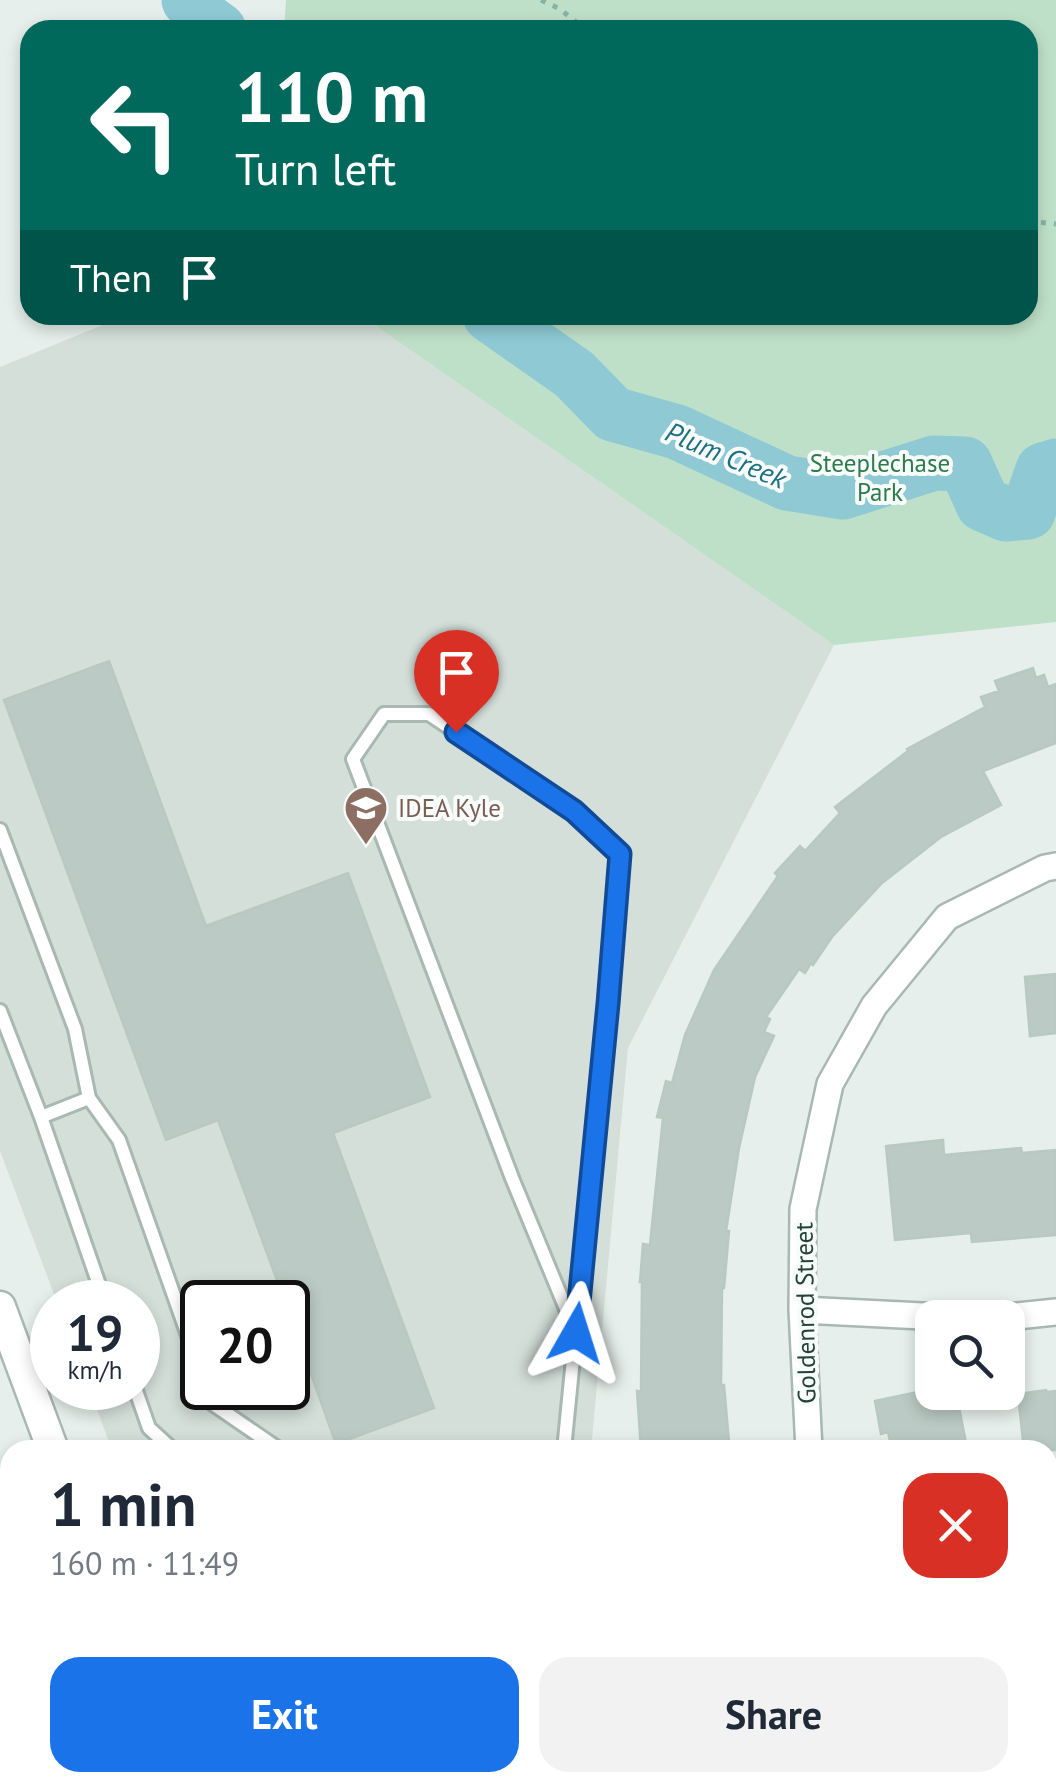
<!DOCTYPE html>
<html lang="en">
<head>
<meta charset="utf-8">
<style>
  :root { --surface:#fff; --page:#f2f2f3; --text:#1f2937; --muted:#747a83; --accent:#1a73e8 }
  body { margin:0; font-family:"PT Sans",sans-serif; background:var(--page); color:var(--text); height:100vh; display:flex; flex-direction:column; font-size:38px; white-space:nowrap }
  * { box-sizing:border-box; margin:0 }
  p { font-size:32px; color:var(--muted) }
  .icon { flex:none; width:55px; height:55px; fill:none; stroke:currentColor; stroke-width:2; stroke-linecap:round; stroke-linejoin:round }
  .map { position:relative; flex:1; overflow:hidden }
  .details { position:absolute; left:0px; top:1440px; width:1058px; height:352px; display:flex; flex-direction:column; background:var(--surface); border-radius:30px 30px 0 0; box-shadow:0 5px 15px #0003 }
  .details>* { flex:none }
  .top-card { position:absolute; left:20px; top:20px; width:1018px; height:305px; border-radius:30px; box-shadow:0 5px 15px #0003; background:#00695c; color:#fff; overflow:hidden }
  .fabs { position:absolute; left:915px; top:1300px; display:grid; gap:20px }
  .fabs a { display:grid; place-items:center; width:110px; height:110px; border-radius:20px; background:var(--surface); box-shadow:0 5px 15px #0003; font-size:50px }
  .speed { position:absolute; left:30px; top:1280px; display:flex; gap:20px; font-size:50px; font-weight:700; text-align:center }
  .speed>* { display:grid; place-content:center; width:130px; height:130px; border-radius:50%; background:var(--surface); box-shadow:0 5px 15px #0003; line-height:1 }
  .speed small { font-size:25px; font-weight:400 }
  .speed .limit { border:5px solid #111; border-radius:15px; background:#fff; color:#111 }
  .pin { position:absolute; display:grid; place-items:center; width:85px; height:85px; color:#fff; margin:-102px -42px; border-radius:50% 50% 50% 0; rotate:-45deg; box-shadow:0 0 10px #0007 }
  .pin .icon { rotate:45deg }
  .me { position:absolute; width:110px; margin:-55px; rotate:6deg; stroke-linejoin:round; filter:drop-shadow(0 0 8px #0008) }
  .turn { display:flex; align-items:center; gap:35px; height:210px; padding:0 50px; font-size:45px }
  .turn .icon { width:130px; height:130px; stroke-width:2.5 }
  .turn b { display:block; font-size:70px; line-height:85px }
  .then { display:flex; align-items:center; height:95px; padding:0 50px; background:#0003; gap:20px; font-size:38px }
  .round { display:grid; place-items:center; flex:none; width:105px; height:105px; border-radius:30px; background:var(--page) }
  .head { display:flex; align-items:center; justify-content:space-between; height:170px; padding:0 50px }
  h1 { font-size:60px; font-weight:700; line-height:75px }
  .action { display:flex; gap:20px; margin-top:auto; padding:20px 50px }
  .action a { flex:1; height:115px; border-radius:30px; background:var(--accent); color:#fff; font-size:40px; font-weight:700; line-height:115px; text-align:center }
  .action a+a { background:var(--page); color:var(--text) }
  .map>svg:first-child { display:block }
  .built { fill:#d4dfda; fill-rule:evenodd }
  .green { fill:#bfe0c8 }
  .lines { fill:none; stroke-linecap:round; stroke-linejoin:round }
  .river { stroke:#8ec9d4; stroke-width:55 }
  .building { fill:#bbcac4; stroke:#b8c9c2; stroke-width:2.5 }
  .service-casing { stroke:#a8b8b2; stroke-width:18 }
  .minor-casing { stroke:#a8b8b2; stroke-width:30 }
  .tertiary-casing { stroke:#a8b8b2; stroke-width:35 }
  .path { stroke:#86b3a5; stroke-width:5; stroke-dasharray:5 8; stroke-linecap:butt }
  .service { stroke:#fff; stroke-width:12 }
  .minor { stroke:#fff; stroke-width:25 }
  .tertiary { stroke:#fff; stroke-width:30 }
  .route-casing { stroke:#114b97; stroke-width:25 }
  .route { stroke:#1a73e8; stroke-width:18 }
  .labels { text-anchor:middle; stroke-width:8; stroke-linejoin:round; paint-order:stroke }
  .park-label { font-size:25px; fill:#2d7a4b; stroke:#f7fbf9 }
  .education-label { font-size:25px; fill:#785e54; stroke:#f7fbf9; text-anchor:start }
  .street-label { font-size:25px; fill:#24423a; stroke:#f7fbf9 }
  .water-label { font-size:28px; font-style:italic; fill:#1c6f80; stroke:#f7fbf9 }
</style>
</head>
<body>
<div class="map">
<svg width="1056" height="1791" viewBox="0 0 1056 1791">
  <rect width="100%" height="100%" fill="#e6efeb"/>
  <path class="built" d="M127 315H360L834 645 628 1048 591 1450H112L89 1388H138V1302H57L0 1151V367ZM202 1302H288V1388H202Z
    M677 1782 681 1791H240L236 1783Z"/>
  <path class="green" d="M286 0H1056V622L834 645 360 315H1028V30H284Z"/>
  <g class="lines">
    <path class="river" d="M189 0 204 19 219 30
      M490 315 574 374 613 414 677 432 787 483 843 492 934 463 965 464 983 504 1006 514 1028 512 1043 470 1056 466"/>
  </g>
  <path class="building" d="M109 661 206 926 348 873 430 1097 333 1133 434 1408 336 1444 288 1310V1302H285L218 1120 166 1140 4 700Z
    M1033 668 1036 678 1044 675 1048 687 1056 684V743L983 771 1001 805 941 837 882 883 832 937 813 965 811 963 805 973 799 969 766 1017 770 1019 764 1032 774 1036 755 1077 739 1148 726 1231H729L724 1288H722L721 1385H724L729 1442 641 1449 637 1391 641 1392 642 1282H640L643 1244 650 1245 663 1118 657 1117 666 1081 672 1083 685 1035 714 970 778 876 775 873 800 846 805 851 840 813 835 807 908 751 907 749 985 707 981 697 999 691 995 681Z
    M1056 974V1033L1030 1036 1025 977Z
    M943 1140 944 1155 1021 1148 1022 1153 1056 1150V1235L972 1242 971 1233 895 1240 886 1146Z
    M932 1389V1392H956L966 1443 931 1450H892L888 1432 881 1434 875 1401Z
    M1046 1390 1047 1392 1056 1391V1450H1024L1018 1394Z"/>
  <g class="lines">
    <defs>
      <path id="service" d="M0 830 75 1029 89 1098 41 1117 105 1302
        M0 1011 41 1117
        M89 1098 119 1140 202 1375
        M135 1388 149 1428 173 1450
        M207 1388 213 1404 280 1450
        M564 1450 608 1004 620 855 574 811 429 714H384L353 759 512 1178 576 1333
        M300 1782 303 1791
        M629 1791 635 1782"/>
      <path id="minor" d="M802 1310 962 1318
        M997 1318 1056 1312
        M809 1450 802 1310 803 1209 830 1084 874 1006 947 917 1045 868 1056 866
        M1048 1748 1056 1744
        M932 1782 935 1791
        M957 1791 975 1782"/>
      <path id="tertiary" d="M0 1307 53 1450
        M179 1782 182 1791"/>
    </defs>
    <use href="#service" class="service-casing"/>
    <use href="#minor" class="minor-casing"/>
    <use href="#tertiary" class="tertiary-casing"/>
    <path class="path" d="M541 0 560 9 586 30
      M1028 221 1056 224"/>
    <use href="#service" class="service"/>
    <use href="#minor" class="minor"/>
    <use href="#tertiary" class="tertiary"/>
  </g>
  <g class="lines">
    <defs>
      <path id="route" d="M456 732 574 811 620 854 608 1004 576 1333"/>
    </defs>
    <use href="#route" class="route-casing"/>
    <use href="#route" class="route"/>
  </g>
  <defs>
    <symbol id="school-pin" viewBox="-11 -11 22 30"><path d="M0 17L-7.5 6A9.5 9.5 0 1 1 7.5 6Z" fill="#8d6e63" stroke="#f7fbf9"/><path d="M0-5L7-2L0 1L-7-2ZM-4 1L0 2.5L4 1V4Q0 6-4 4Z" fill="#fff"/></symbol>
  </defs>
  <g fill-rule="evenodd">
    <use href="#school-pin" x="341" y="783" width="50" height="68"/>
  </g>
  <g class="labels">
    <g class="park-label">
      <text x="880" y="472">Steeplechase<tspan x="880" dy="29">Park</tspan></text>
    </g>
    <g class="education-label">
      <text x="398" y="817">IDEA Kyle</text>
    </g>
    <g class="street-label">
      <text transform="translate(805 1313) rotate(-91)" y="9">Goldenrod Street</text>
    </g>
    <g class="water-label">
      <text transform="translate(726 455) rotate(23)" y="10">Plum Creek</text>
    </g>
  </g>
</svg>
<div class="fabs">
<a><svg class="icon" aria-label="search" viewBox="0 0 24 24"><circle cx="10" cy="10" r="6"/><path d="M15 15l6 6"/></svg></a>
</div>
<div class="speed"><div>19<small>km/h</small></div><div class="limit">20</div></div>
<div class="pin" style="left:456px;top:732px;background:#d93025"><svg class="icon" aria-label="arrive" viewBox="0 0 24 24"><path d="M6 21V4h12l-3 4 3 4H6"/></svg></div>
<svg class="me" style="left:576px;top:1333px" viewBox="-20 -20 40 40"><path d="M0-17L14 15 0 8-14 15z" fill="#1a73e8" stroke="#fff" stroke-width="4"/></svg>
<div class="top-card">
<div class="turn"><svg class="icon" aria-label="left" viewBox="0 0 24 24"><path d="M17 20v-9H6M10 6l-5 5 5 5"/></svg><div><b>110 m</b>Turn left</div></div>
<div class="then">Then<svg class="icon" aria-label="arrive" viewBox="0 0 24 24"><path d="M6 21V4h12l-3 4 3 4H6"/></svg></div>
</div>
<section class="details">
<div class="head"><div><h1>1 min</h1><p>160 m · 11:49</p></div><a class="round" style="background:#d93025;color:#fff"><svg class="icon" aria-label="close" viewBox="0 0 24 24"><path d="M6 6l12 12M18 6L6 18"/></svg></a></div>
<div class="action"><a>Exit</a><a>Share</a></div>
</section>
</div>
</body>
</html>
